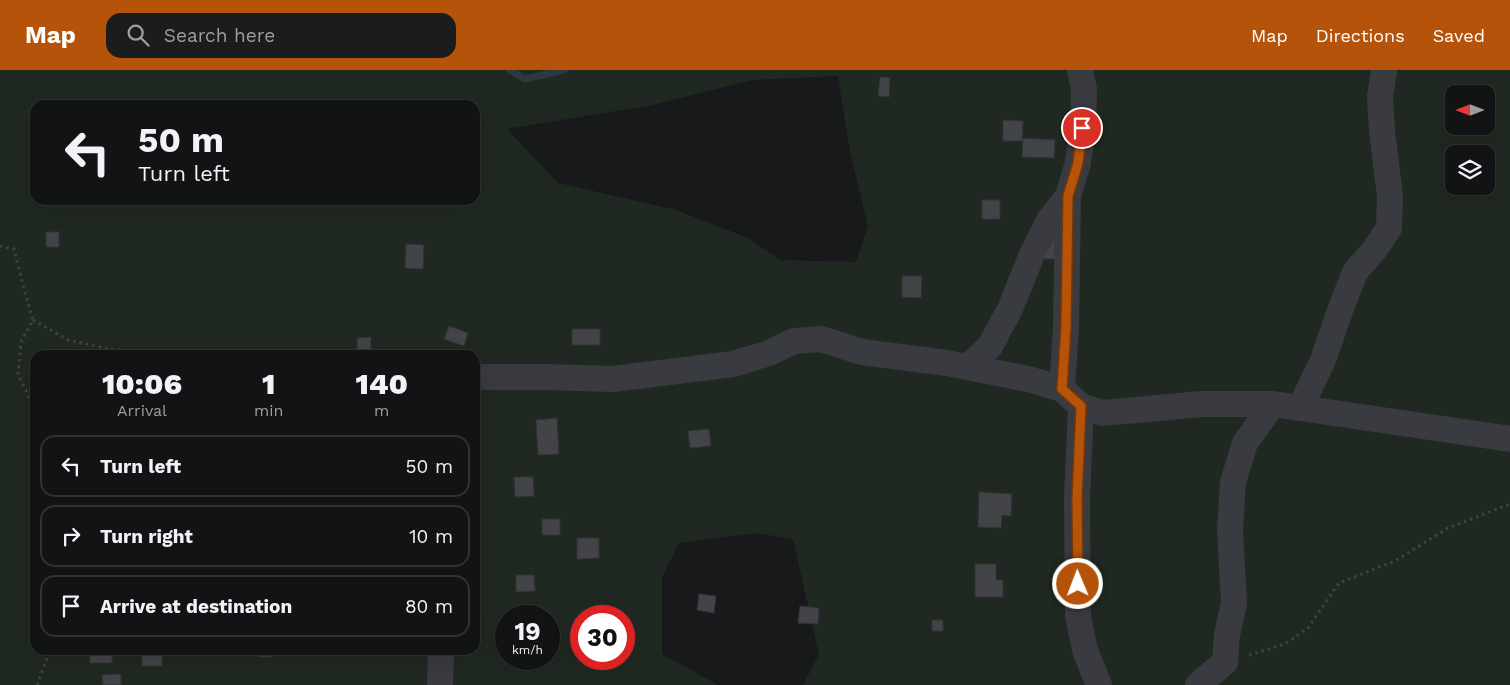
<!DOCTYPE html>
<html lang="en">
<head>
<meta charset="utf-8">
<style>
  :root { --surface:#121314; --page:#1b1c1d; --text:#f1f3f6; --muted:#9c9ea0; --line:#313234; --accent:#b45309 }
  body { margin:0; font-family:"Work Sans",sans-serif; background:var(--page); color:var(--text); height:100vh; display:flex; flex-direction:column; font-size:19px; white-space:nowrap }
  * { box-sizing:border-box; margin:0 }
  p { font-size:16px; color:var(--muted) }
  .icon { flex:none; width:28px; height:28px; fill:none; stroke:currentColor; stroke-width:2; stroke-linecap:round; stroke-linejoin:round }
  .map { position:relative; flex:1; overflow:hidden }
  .details { position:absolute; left:30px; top:280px; width:450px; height:305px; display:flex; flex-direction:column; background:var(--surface); border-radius:15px; box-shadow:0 5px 20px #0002,0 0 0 1px var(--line) }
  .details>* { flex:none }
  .hud { position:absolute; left:30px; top:30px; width:450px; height:105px; border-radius:15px; box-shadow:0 5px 20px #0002,0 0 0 1px var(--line); background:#121314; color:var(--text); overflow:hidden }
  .needle { width:32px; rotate:270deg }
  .controls { position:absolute; left:1445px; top:15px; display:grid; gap:10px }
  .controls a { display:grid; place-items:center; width:50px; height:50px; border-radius:10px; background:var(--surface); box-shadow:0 5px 20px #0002,0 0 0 1px var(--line); font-size:25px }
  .speed { position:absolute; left:495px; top:535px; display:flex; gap:10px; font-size:25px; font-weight:700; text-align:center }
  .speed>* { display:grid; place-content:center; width:65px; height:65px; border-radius:50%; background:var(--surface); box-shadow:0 5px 20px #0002,0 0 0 1px var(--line); line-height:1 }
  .speed small { font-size:12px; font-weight:400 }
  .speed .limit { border:8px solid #d22; background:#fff; color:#111 }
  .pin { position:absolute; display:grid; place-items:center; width:42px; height:42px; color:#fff; margin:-21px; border:2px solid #fff; border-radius:50%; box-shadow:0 1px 5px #0007 }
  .me { position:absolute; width:55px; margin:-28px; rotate:359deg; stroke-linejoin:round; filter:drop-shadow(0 0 4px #0008) }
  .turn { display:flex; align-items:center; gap:18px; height:105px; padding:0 25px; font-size:22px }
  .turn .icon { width:65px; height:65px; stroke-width:2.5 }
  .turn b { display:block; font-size:35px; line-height:42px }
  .eta { display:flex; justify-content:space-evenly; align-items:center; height:85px; text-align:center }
  .eta b { font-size:30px; font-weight:800; line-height:35px }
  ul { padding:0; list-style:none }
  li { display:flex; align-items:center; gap:15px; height:62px; margin:0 10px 8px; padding:0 15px; border:2px solid var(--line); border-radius:15px }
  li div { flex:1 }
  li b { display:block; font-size:19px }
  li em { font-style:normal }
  header { display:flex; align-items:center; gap:30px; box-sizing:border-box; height:70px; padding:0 25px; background:var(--accent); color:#fff }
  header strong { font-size:24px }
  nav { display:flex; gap:28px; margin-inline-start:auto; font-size:18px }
  .search { width:350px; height:45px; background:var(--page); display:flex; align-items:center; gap:12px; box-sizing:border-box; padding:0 18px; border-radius:15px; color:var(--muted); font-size:19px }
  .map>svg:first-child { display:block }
  .green { fill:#202921; fill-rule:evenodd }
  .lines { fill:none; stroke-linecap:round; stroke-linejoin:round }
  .stream { stroke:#2e3840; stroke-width:7 }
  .building { fill:#424448; stroke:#323337 }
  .path { stroke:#3f4247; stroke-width:3; stroke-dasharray:2.5 4; stroke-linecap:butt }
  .street { stroke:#393b40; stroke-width:26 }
  .route-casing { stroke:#753606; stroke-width:12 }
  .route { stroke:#b45309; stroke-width:9 }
</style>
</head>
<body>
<header>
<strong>Map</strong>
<div class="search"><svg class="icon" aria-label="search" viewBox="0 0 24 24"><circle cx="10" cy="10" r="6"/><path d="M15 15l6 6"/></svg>Search here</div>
<nav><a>Map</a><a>Directions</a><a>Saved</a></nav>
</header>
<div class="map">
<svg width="1510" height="615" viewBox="0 0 1510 615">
  <rect width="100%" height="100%" fill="#18191b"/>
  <path class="green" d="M0 0H1510V615H803L819 584 793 469 756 463 679 473 662 507V584L718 615H0ZM838 6 850 81 868 156 856 192 780 190 748 168 676 140 558 113 507 59 652 35 752 10ZM1454 24H1486V56H1454ZM35 35H475V130H35ZM1454 84H1486V116H1454ZM35 285H475V580H35ZM506 546H549V589H506ZM581 546H624V589H581Z"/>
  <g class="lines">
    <path class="stream" d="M510 0 525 9 564 0"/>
  </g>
  <path class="building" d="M880 7 890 8 889 27 878 26Z
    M1003 50 1023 51 1022 71H1003Z
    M1023 68 1055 70 1054 88 1022 87Z
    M982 130H1000V149H982Z
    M46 162H59V177H46Z
    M1041 170H1065L1064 189H1040Z
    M406 174 424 175 423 199 405 198Z
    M902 206H922L921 228 902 227Z
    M449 256 468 263 464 276 444 269Z
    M572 259H600V275H572Z
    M371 267V281H357V268Z
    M557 348 559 384 538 385 536 350Z
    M709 359 711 376 690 378 688 361Z
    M514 407H533L534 426 515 427Z
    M979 422 1012 424 1011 446 1002 445 1001 458 978 457Z
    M542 449H560V465H542Z
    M577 468H599V488L577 489Z
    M975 494H996V510H1003V527H975Z
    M516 505H534L535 521 516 522Z
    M699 524 716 526 714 543 697 540Z
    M800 536 819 538 818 554 798 553Z
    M932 550H943V561H932Z
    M90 580H112V593H90Z
    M142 580H162V596H142Z
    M258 580H272V587H258Z
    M121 604V615H103L102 605Z"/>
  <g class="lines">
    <path class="path" d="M0 176 14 179 24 219 33 250 21 272 18 304 29 327 35 334
      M33 250 68 270 109 279
      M100 285 109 279 165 285
      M1249 585 1285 574 1308 558 1339 513 1395 491 1448 458 1510 434
      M37 615 50 580"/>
    <path class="street" d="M968 297 990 276 1010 239 1033 182 1048 152 1068 126 1078 93 1083 58 1084 19 1080 0
      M475 307H547L613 309 733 294 769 283 794 271 821 269 862 282 947 293 1028 309 1062 319 1081 336 1102 343 1202 334H1273L1510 369
      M1062 319 1066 257 1068 126
      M1081 336 1077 429 1078 546 1085 580 1099 615
      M1300 338 1323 290 1341 238 1355 202 1375 179 1389 158 1390 126 1382 61 1380 27 1384 0
      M440 615 441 580
      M1198 615 1225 592 1227 565 1234 533 1230 461 1233 412 1245 373 1273 334"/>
  </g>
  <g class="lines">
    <defs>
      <path id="route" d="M1078 514 1077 429 1081 336 1062 319 1066 256 1068 126 1078 93 1082 58"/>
    </defs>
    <use href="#route" class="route-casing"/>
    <use href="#route" class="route"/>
  </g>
</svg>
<div class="controls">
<a><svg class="needle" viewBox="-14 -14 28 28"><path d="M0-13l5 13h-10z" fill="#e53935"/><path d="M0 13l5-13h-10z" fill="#9c9ea0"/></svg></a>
<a><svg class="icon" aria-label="layers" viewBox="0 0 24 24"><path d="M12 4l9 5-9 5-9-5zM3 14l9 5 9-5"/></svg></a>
</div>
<div class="speed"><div>19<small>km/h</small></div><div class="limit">30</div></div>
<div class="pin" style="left:1082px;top:58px;background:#d93025"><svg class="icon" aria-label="arrive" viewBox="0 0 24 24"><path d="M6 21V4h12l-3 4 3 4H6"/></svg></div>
<svg class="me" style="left:1078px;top:514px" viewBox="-20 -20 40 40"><circle r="17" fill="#b45309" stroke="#fff" stroke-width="3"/><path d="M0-11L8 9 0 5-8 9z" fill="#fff"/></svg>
<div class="hud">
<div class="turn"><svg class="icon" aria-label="left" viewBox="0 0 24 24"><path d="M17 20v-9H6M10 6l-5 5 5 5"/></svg><div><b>50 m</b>Turn left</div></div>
</div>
<section class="details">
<div class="eta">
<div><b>10:06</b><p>Arrival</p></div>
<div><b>1</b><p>min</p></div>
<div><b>140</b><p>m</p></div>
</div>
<ul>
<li><svg class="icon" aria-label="left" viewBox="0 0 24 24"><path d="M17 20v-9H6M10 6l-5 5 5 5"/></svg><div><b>Turn left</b></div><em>50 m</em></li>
<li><svg class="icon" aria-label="right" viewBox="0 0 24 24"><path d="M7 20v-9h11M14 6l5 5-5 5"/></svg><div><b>Turn right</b></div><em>10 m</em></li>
<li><svg class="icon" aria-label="arrive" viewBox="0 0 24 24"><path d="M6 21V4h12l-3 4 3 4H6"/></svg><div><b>Arrive at destination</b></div><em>80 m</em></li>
</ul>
</section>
</div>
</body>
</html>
